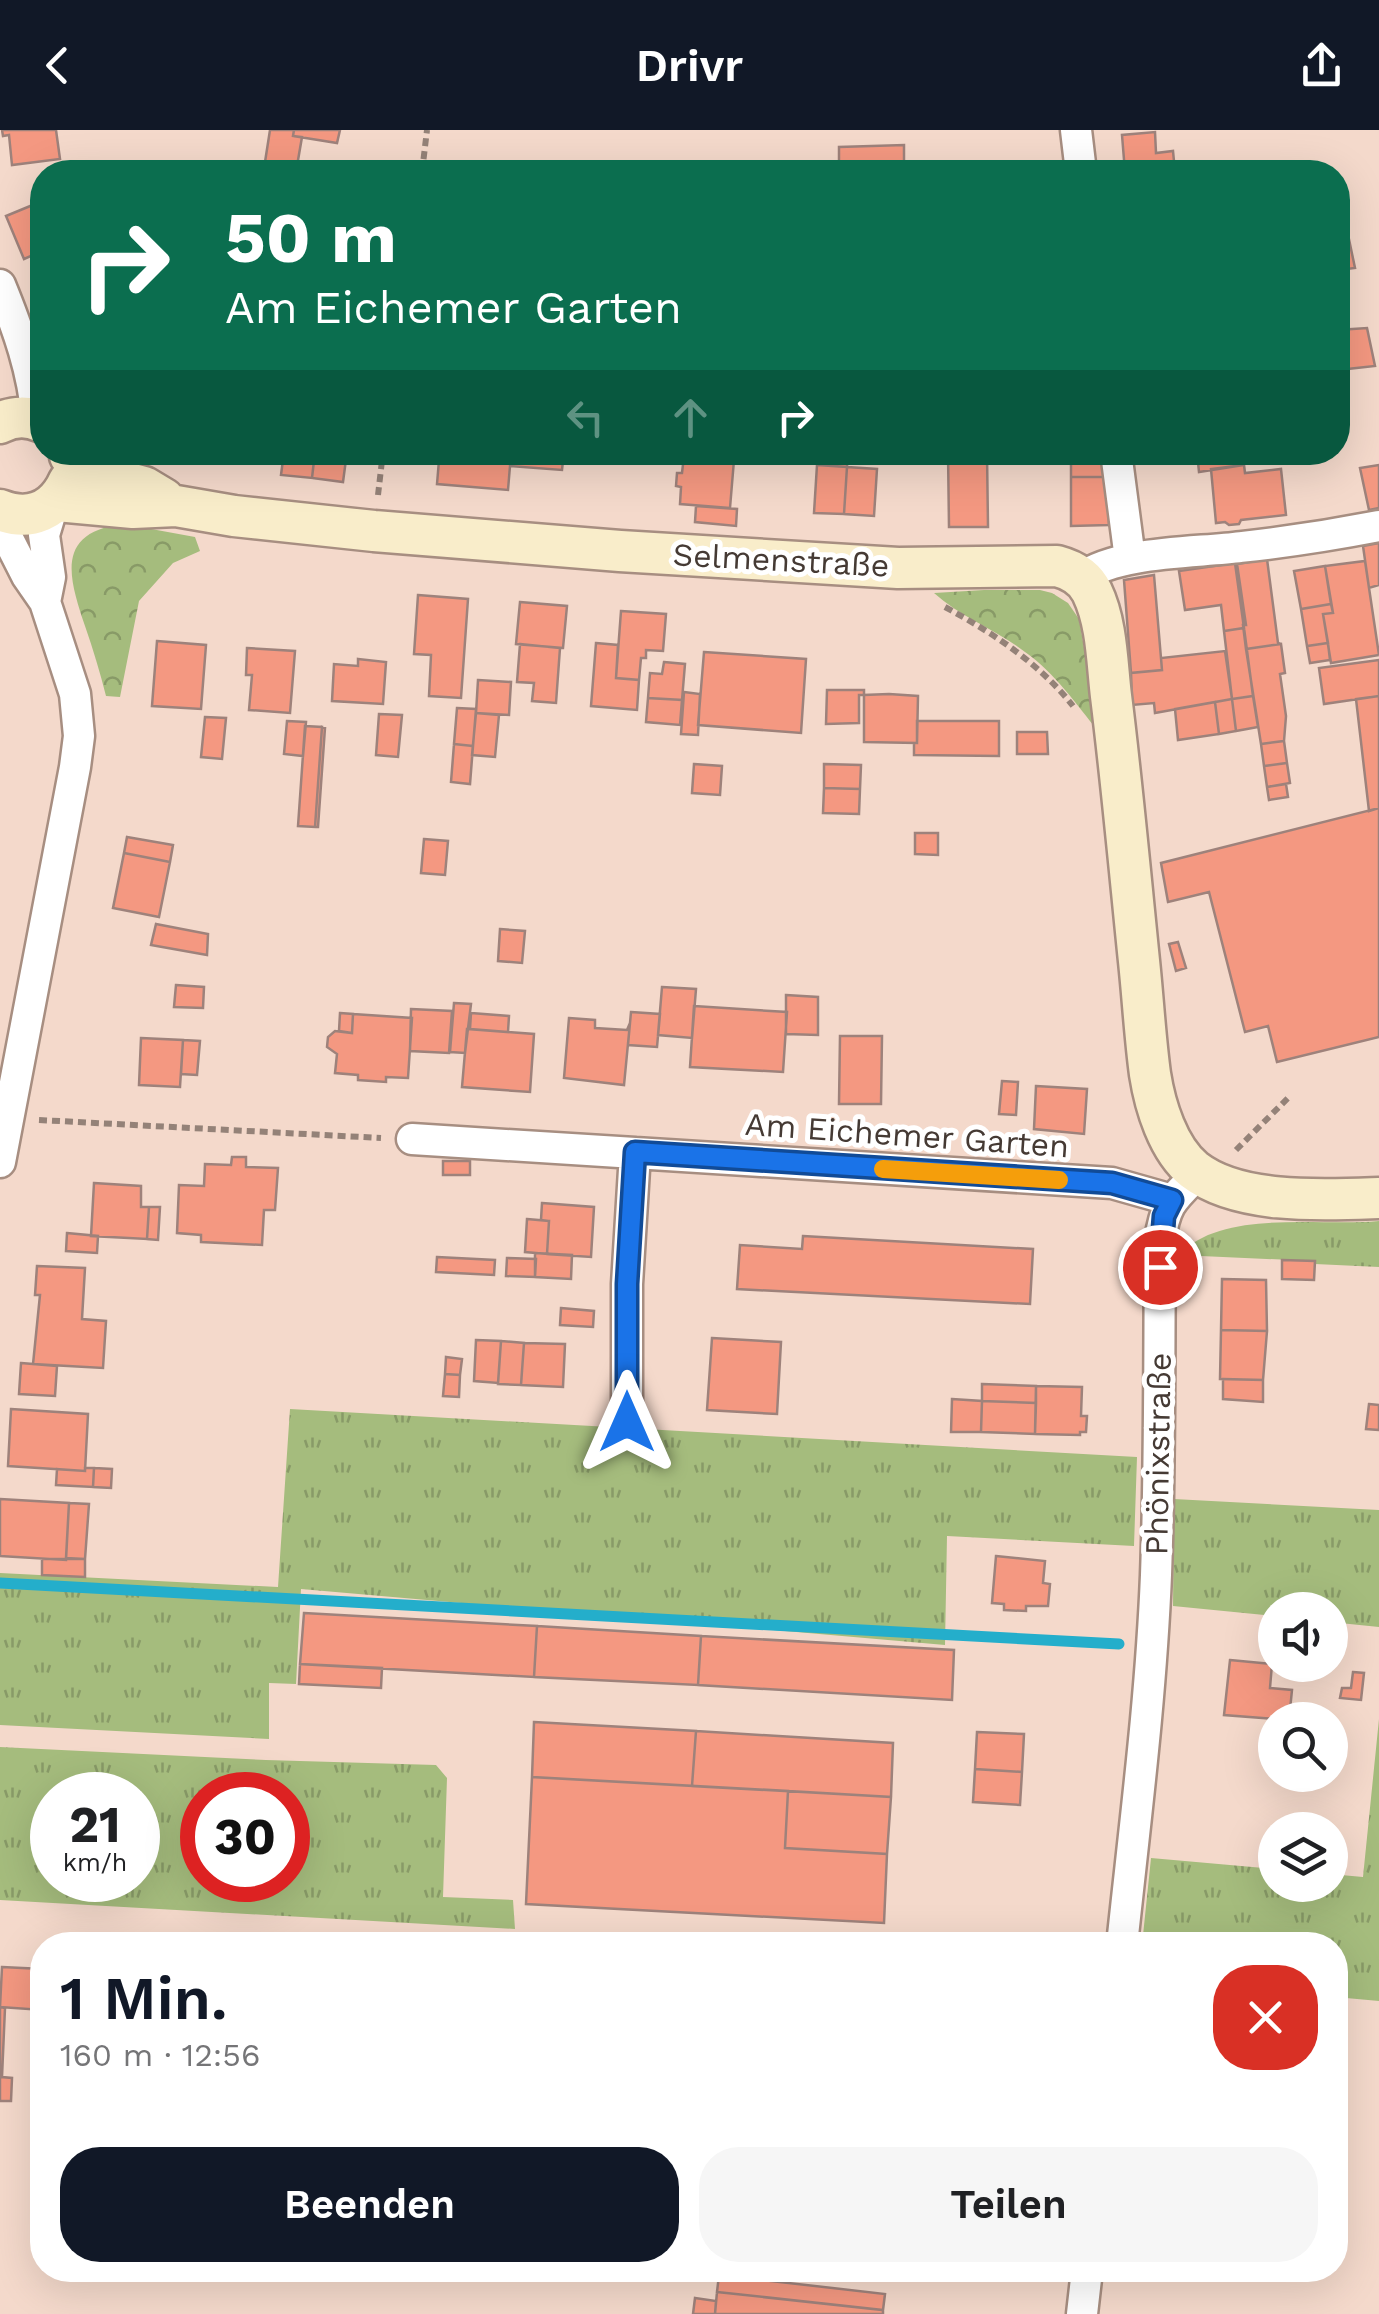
<!DOCTYPE html>
<html lang="de">
<head>
<meta charset="utf-8">
<style>
  :root { --surface:#fff; --page:#f6f6f6; --text:#202124; --muted:#757577; --accent:#111827 }
  body { margin:0; font-family:"Work Sans",sans-serif; background:var(--page); color:var(--text); height:100vh; display:flex; flex-direction:column; font-size:38px; white-space:nowrap }
  * { box-sizing:border-box; margin:0 }
  p { font-size:32px; color:var(--muted) }
  .icon { flex:none; width:55px; height:55px; fill:none; stroke:currentColor; stroke-width:2; stroke-linecap:round; stroke-linejoin:round }
  .map { position:relative; flex:1; overflow:hidden }
  .side { position:absolute; left:30px; top:1802px; width:1318px; height:350px; display:flex; flex-direction:column; background:var(--surface); border-radius:40px; box-shadow:0 10px 40px #0002 }
  .side>* { flex:none }
  .guide { position:absolute; left:30px; top:30px; width:1320px; height:305px; border-radius:40px; box-shadow:0 10px 40px #0002; background:#0b6e4f; color:#fff; overflow:hidden }
  .controls { position:absolute; left:1258px; top:1462px; display:grid; gap:20px }
  .controls a { display:grid; place-items:center; width:90px; height:90px; border-radius:50%; background:var(--surface); box-shadow:0 10px 40px #0002; font-size:50px }
  .speed { position:absolute; left:30px; top:1642px; display:flex; gap:20px; font-size:50px; font-weight:700; text-align:center }
  .speed>* { display:grid; place-content:center; width:130px; height:130px; border-radius:50%; background:var(--surface); box-shadow:0 10px 40px #0002; line-height:1 }
  .speed small { font-size:25px; font-weight:400 }
  .speed .limit { border:15px solid #d22; background:#fff; color:#111 }
  .pin { position:absolute; display:grid; place-items:center; width:85px; height:85px; color:#fff; margin:-42px; border:5px solid #fff; border-radius:50%; box-shadow:0 2px 10px #0007 }
  .me { position:absolute; width:110px; margin:-55px; rotate:0deg; stroke-linejoin:round; filter:drop-shadow(0 0 8px #0008) }
  .turn { display:flex; align-items:center; gap:35px; height:210px; padding:0 30px; font-size:45px }
  .turn .icon { width:130px; height:130px; stroke-width:2.5 }
  .turn b { display:block; font-size:70px; line-height:85px }
  .lanes { display:flex; align-items:center; height:95px; padding:0 30px; background:#0003; justify-content:center; gap:50px; direction:ltr }
  .lanes .off { opacity:.35 }
  .round { display:grid; place-items:center; flex:none; width:105px; height:105px; border-radius:40px; background:var(--page) }
  .overview { display:flex; align-items:center; justify-content:space-between; height:170px; padding:0 30px }
  h1 { font-size:60px; font-weight:600; line-height:75px; color:var(--accent) }
  .primary-button { display:flex; gap:20px; margin-top:auto; padding:20px 30px }
  .primary-button a { flex:1; height:115px; border-radius:40px; background:var(--accent); color:#fff; font-size:40px; font-weight:600; line-height:115px; text-align:center }
  .primary-button a+a { background:var(--page); color:var(--text) }
  header { display:flex; justify-content:space-between; align-items:center; height:130px; padding:0 30px; background:var(--accent); color:#fff; font-size:45px; font-weight:600 }
  .map>svg:first-child { display:block }
  .grass { fill:url(#grass-tufts); fill-rule:evenodd }
  .park { fill:url(#park-crowns) }
  .lines { fill:none; stroke-linecap:round; stroke-linejoin:round }
  .stream { stroke:#24aecb; stroke-width:11 }
  .building { fill:#f49881; stroke:#9e827b; stroke-width:2.5 }
  .minor-casing { stroke:#a78e81; stroke-width:35 }
  .secondary-casing { stroke:#a78e81; stroke-width:45 }
  .path { stroke:#948278; stroke-width:6; stroke-dasharray:8 5; stroke-linecap:butt }
  .minor { stroke:#fff; stroke-width:30 }
  .secondary { stroke:#f9edca; stroke-width:40 }
  .route-casing { stroke:#114b97; stroke-width:25 }
  .route { stroke:#1a73e8; stroke-width:18 }
  .slow { stroke:#f59e0b; stroke-width:18 }
  .labels { text-anchor:middle; stroke-width:10; stroke-linejoin:round; paint-order:stroke }
  .street-label { font-size:32px; fill:#453a34; stroke:#fff }
</style>
</head>
<body>
<header><svg class="icon" aria-label="back" viewBox="0 0 24 24"><path d="M15 5l-7 7 7 7"/></svg>Drivr<svg class="icon" aria-label="share" viewBox="0 0 24 24"><path d="M12 15V3M7 8l5-5 5 5M5 13v7h14v-7"/></svg></header>
<div class="map">
<svg width="1379" height="2184" viewBox="0 0 1379 2184">
  <defs>
    <pattern id="grass-tufts" width="24" height="20" patternUnits="userSpaceOnUse" patternTransform="scale(2.5)"><rect width="24" height="20" fill="#a5bc7d"/><path d="M3 7l-1-3M5 7V3M7 7l1-3M15 17l-1-3M17 17v-4M19 17l1-3" fill="none" stroke="#889a67"/></pattern>
    <pattern id="park-crowns" width="20" height="18" patternUnits="userSpaceOnUse" patternTransform="scale(2.5)"><rect width="20" height="18" fill="#a5bc7d"/><path d="M2 6a3 3 0 1 1 6 0M12 15a3 3 0 1 1 6 0" fill="none" stroke="#889a67"/></pattern>
  </defs>
  <rect width="100%" height="100%" fill="#f4d9cb"/>
  <path class="grass" d="M1379 1091V1137L1315 1134 1314 1131 1179 1125C1222 1078 1320 1097 1379 1091Z
    M290 1279 1137 1327 1134 1416 947 1406 945 1515 301 1459 296 1554 269 1553V1609L0 1595V1443L278 1457Z
    M1174 1369 1379 1380V1497L1330 1492V1480H1275V1486L1173 1476Z
    M1379 1589V1871L1335 1867V1815H1142L1151 1728 1275 1739V1755H1330V1744L1363 1747Z
    M0 1617 266 1630 436 1635 447 1648 443 1767 513 1770 515 1799 0 1770ZM52 1665H138V1750H52ZM202 1665H288V1750H202Z"/>
  <path class="park" d="M124 394 195 407 200 421 173 433 139 471 120 567 106 566C100 542 93 519 85 496 69 448 54 402 124 394Z
    M984 460H1040L1052 463 1068 473 1079 489 1099 602C1076 574 1055 543 1025 522 997 500 960 487 934 463Z"/>
  <g class="lines">
    <path class="stream" d="M0 1453 1119 1514"/>
  </g>
  <path class="building" d="M2 0H56L60 29 12 35 9 5 3 6Z
    M270 0H294L293 6 302 7 297 36 265 32Z
    M294 0H340L337 13 293 6Z
    M1155 2 1156 23 1173 21 1175 42H1125L1122 5Z
    M904 15V42H839V17Z
    M40 72 42 77V121L24 129 6 86Z
    M1346 95 1355 138 1338 140V96Z
    M1367 198 1375 236 1338 240V200Z
    M284 322H315L312 348 281 345Z
    M315 322H347L343 352 312 348Z
    M425 322H564L562 340 510 336 508 360 437 354 439 330 425 329Z
    M684 322H740V331L684 326Z
    M822 322H848L847 337 834 336V331L822 330Z
    M948 322H987L988 397H949Z
    M1071 322H1105L1108 347H1071Z
    M1197 322H1243L1244 335 1199 342Z
    M684 326 734 330 730 378 680 374 681 357 676 356 677 343H682Z
    M817 335 847 337 844 384 814 383Z
    M1244 335 1245 343 1281 339 1286 385 1241 390 1239 394 1229 395 1225 392 1216 393 1211 339Z
    M1379 335V378L1369 380 1360 338Z
    M847 337 877 339 874 386 844 384Z
    M1071 347H1108L1109 395 1071 396Z
    M696 376 737 379 736 396 695 392Z
    M1379 413V455L1369 458 1363 416Z
    M1267 429 1278 513 1281 514 1246 519 1243 495H1246L1237 434Z
    M1365 431 1379 525 1331 533 1323 484 1333 483 1325 436Z
    M1235 433 1244 498 1224 501 1221 475 1185 480 1179 441Z
    M1325 436 1331 474 1301 479 1294 441Z
    M1154 445 1162 540 1131 543 1124 450Z
    M418 465 468 469 461 568 429 566 431 525 414 524Z
    M520 472 567 476 563 518 516 514Z
    M1331 474 1333 483 1323 484 1328 513 1307 516 1301 479Z
    M621 481 666 484 663 521 646 520V528H641L639 550 616 548Z
    M1244 498 1253 566 1232 569 1224 501Z
    M157 511 206 515 201 579 152 576Z
    M596 513 618 515 616 548 639 550 637 580 591 576Z
    M1328 513 1330 530 1310 533 1307 516Z
    M520 514 560 518 556 573 532 571 534 553 517 552Z
    M1281 514 1285 543 1280 544 1286 586 1284 611 1261 614 1246 519Z
    M247 518 295 521 290 583 249 580 252 545H246Z
    M1225 521 1232 569 1155 583 1154 573 1132 575 1131 543 1162 540 1161 528Z
    M704 522 806 529 801 603 698 595Z
    M358 529 386 532 383 574 332 571 334 534 358 536Z
    M1379 530V566L1324 574 1319 538Z
    M664 532 685 534 682 570 648 568 650 543 662 544Z
    M478 550 511 552 509 585 476 583Z
    M827 560H864V565H859V593L826 594Z
    M684 562 700 564 698 605 681 604Z
    M889 564 918 566 917 613 864 612V565Z
    M1253 566 1258 597 1236 601 1232 569Z
    M1379 566V678L1369 681 1356 569Z
    M648 568 682 570 680 595 646 592Z
    M1232 569 1236 601 1219 604 1215 572Z
    M1215 572 1219 604 1178 610 1175 579Z
    M457 578 476 579 473 616 454 614Z
    M476 583 499 585 495 627 472 625Z
    M379 584 402 585 398 627 376 625Z
    M205 587 226 588 222 629 201 627Z
    M287 591 306 592 303 626 284 624Z
    M917 591H999V626L914 625V613H917Z
    M305 596 322 597 315 697 298 696Z
    M322 597 325 598 318 697H315Z
    M1017 602H1047L1048 624H1017Z
    M1284 611 1287 633 1264 636 1261 614Z
    M454 614 473 616 470 654 451 652Z
    M1287 633 1290 653 1267 657 1264 636Z
    M694 634 722 636 720 665 692 663Z
    M824 634 861 635 860 659 824 658Z
    M1286 654 1288 667 1269 670 1267 657Z
    M824 658 860 659 859 684 823 683Z
    M1379 678V907L1277 932 1268 896 1245 902 1209 762 1168 772 1161 733Z
    M915 703H938V725L915 724Z
    M127 707 173 715 170 732 124 723Z
    M424 709 448 711 445 745 421 743Z
    M124 723 170 732 159 787 113 778Z
    M156 794 208 804 207 825 151 815Z
    M500 799 525 801 522 833 498 831Z
    M1178 812 1186 838 1176 841 1169 814Z
    M176 855 204 857 203 878 174 877Z
    M662 857 696 859 692 908 658 905Z
    M786 865 818 867V905L786 904Z
    M454 873 471 874 465 923 450 922Z
    M694 876 787 882 783 942 690 937Z
    M411 879 452 881 449 923 410 921Z
    M631 882 660 884 657 917 628 915Z
    M340 883 353 884 352 903 339 901Z
    M471 883 509 886 508 902 470 899Z
    M353 884 412 888 408 948 386 947V952L358 950V945L335 943 337 924 327 917 328 907 335 901 352 903Z
    M569 888 595 890V898L627 900 630 893 624 955 564 948Z
    M467 899 534 904 530 962 462 957Z
    M840 906H882L881 974H839Z
    M141 908 183 910 180 957 139 955Z
    M183 910 200 911 197 945 181 944Z
    M1002 951 1018 952 1016 985 999 984Z
    M1036 956 1087 959 1084 1004 1034 999Z
    M232 1027H246V1037L278 1038 275 1080H264L262 1115 201 1112V1105L177 1103 179 1055 204 1056 205 1034 231 1035Z
    M443 1031H470V1045H443Z
    M94 1053 141 1056V1077H149L147 1109 91 1106Z
    M542 1073 594 1077 591 1127 547 1124 549 1091 541 1090Z
    M149 1077H160L158 1110 147 1109Z
    M527 1089 549 1091 547 1124 525 1122Z
    M67 1103 98 1106 97 1123 66 1121Z
    M803 1106 1033 1119 1030 1174 737 1159 740 1115 802 1119Z
    M535 1123 572 1125 571 1149 535 1147Z
    M437 1127 495 1130 494 1145 436 1142Z
    M507 1128 536 1129 535 1147 506 1146Z
    M1282 1130 1315 1131 1314 1150 1282 1149Z
    M37 1136 85 1138 82 1189 106 1191 103 1238 33 1234 40 1165H35Z
    M1222 1149 1266 1150 1267 1201 1221 1200Z
    M561 1178 594 1181 593 1197 560 1195Z
    M1221 1200 1267 1201 1263 1250 1220 1249Z
    M712 1208 781 1212 777 1284 707 1280Z
    M476 1210 501 1211 498 1253 474 1251Z
    M501 1211 524 1213 521 1255 498 1254Z
    M524 1213 565 1214 563 1257 521 1255Z
    M446 1227 462 1229 460 1245 445 1244Z
    M21 1233 57 1236 55 1266 19 1264Z
    M445 1244 460 1245 459 1267 443 1266Z
    M1223 1249 1263 1250V1272L1223 1269Z
    M982 1254 1036 1256V1273L982 1271Z
    M1036 1256 1082 1257 1081 1286H1087L1086 1302H1080V1305L1035 1304Z
    M952 1269 982 1271 981 1302H951Z
    M982 1271 1036 1273 1035 1304 981 1302Z
    M1369 1274 1379 1275V1300L1366 1299Z
    M11 1279 88 1284 85 1341 8 1336Z
    M85 1338H94L93 1357 56 1355 57 1339 85 1341Z
    M94 1338 112 1339 111 1358 93 1357Z
    M0 1369 69 1373 66 1430 0 1426Z
    M69 1373 89 1374 85 1429 66 1428Z
    M996 1426 1045 1431 1043 1453 1050 1454 1048 1476H1026V1481L1004 1480V1474L992 1473Z
    M42 1429H85V1447L42 1445Z
    M304 1483 537 1496 534 1547 300 1534Z
    M537 1496 701 1506 698 1555 534 1547Z
    M701 1506 954 1520 952 1570 698 1555Z
    M1230 1530 1272 1534 1270 1558 1292 1560 1289 1590 1224 1585Z
    M300 1534 382 1538 381 1558 299 1554Z
    M1353 1542 1364 1543 1361 1570 1340 1568 1342 1558H1351Z
    M534 1592 696 1601 692 1656 532 1647Z
    M696 1601 893 1613 891 1667 692 1656Z
    M977 1602 1024 1604 1022 1642 975 1639Z
    M975 1639 1022 1642 1020 1675 973 1672Z
    M532 1647 788 1661 785 1718 887 1724 884 1793 526 1774Z
    M788 1661 891 1667 887 1724 785 1718Z
    M2 1837 42 1839V1880L0 1877Z
    M0 1877 5 1878 2 1947 12 1948 11 1971H0Z
    M719 2145 885 2164 883 2180 717 2162Z
    M717 2162 883 2180V2184H715Z
    M695 2168 716 2171 715 2184H693Z"/>
  <g class="lines">
    <defs>
      <path id="minor" d="M1076 0 1081 42
        M0 155C18 199 33 241 37 289
        M1116 322 1130 429
        M0 393 27 446 45 472 75 564 79 606 75 637 0 1032
        M1082 447C1119 421 1195 423 1241 417 1287 412 1333 405 1379 396
        M45 472 50 447 44 405 53 375
        M412 1009 1112 1053 1172 1070
        M627 1293V1154L635 1023
        M1122 1815C1135 1692 1151 1569 1156 1445 1160 1334 1159 1222 1160 1111 1165 1073 1173 1069 1199 1043
        M1082 2184 1087 2140"/>
      <path id="secondary" d="M0 293C13 286 29 286 42 292
        M70 326 118 350 144 357 164 369
        M57 371 133 378 176 376 234 386 374 401 620 421 898 438 1057 436C1072 440 1085 447 1092 462 1107 493 1107 533 1111 566 1122 654 1130 743 1139 831 1143 869 1145 907 1150 944 1155 976 1168 1019 1194 1040 1239 1075 1325 1070 1379 1068
        M0 380C30 392 56 380 69 351"/>
    </defs>
    <use href="#minor" class="minor-casing"/>
    <use href="#secondary" class="secondary-casing"/>
    <path class="path" d="M422 42 427 0
      M378 365 383 322
      M945 477C993 503 1039 533 1073 576
      M39 990 381 1008
      M1236 1020 1288 968"/>
    <use href="#minor" class="minor"/>
    <use href="#secondary" class="secondary"/>
  </g>
  <g class="lines">
    <defs>
      <path id="route" d="M627 1292V1154L635 1022 1112 1053 1172 1070 1164 1086 1160 1137"/>
    </defs>
    <use href="#route" class="route-casing"/>
    <use href="#route" class="route"/>
    <path class="slow" d="M883 1039 1059 1050"/>
  </g>
  <g class="labels">
    <g class="street-label">
      <text transform="translate(781 430) rotate(3)" y="11">Selmenstraße</text>
      <text transform="translate(907 1005) rotate(4)" y="11">Am Eichemer Garten</text>
      <text transform="translate(1158 1324) rotate(-89)" y="11">Phönixstraße</text>
    </g>
  </g>
</svg>
<div class="controls">
<a><svg class="icon" aria-label="sound" viewBox="0 0 24 24"><path d="M4 9h4l5-4v14l-5-4H4zM17 9q2 3 0 6"/></svg></a>
<a><svg class="icon" aria-label="search" viewBox="0 0 24 24"><circle cx="10" cy="10" r="6"/><path d="M15 15l6 6"/></svg></a>
<a><svg class="icon" aria-label="layers" viewBox="0 0 24 24"><path d="M12 4l9 5-9 5-9-5zM3 14l9 5 9-5"/></svg></a>
</div>
<div class="speed"><div>21<small>km/h</small></div><div class="limit">30</div></div>
<div class="pin" style="left:1160px;top:1137px;background:#d93025"><svg class="icon" aria-label="arrive" viewBox="0 0 24 24"><path d="M6 21V4h12l-3 4 3 4H6"/></svg></div>
<svg class="me" style="left:627px;top:1292px" viewBox="-20 -20 40 40"><path d="M0-17L14 15 0 8-14 15z" fill="#1a73e8" stroke="#fff" stroke-width="4"/></svg>
<div class="guide">
<div class="turn"><svg class="icon" aria-label="right" viewBox="0 0 24 24"><path d="M7 20v-9h11M14 6l5 5-5 5"/></svg><div><b>50 m</b>Am Eichemer Garten</div></div>
<div class="lanes"><svg class="icon off" aria-label="left" viewBox="0 0 24 24"><path d="M17 20v-9H6M10 6l-5 5 5 5"/></svg><svg class="icon off" aria-label="ahead" viewBox="0 0 24 24"><path d="M12 20V5M6 11l6-6 6 6"/></svg><svg class="icon" aria-label="right" viewBox="0 0 24 24"><path d="M7 20v-9h11M14 6l5 5-5 5"/></svg></div>
</div>
<section class="side">
<div class="overview"><div><h1>1 Min.</h1><p>160 m · 12:56</p></div><a class="round" style="background:#d93025;color:#fff"><svg class="icon" aria-label="close" viewBox="0 0 24 24"><path d="M6 6l12 12M18 6L6 18"/></svg></a></div>
<div class="primary-button"><a>Beenden</a><a>Teilen</a></div>
</section>
</div>
</body>
</html>
